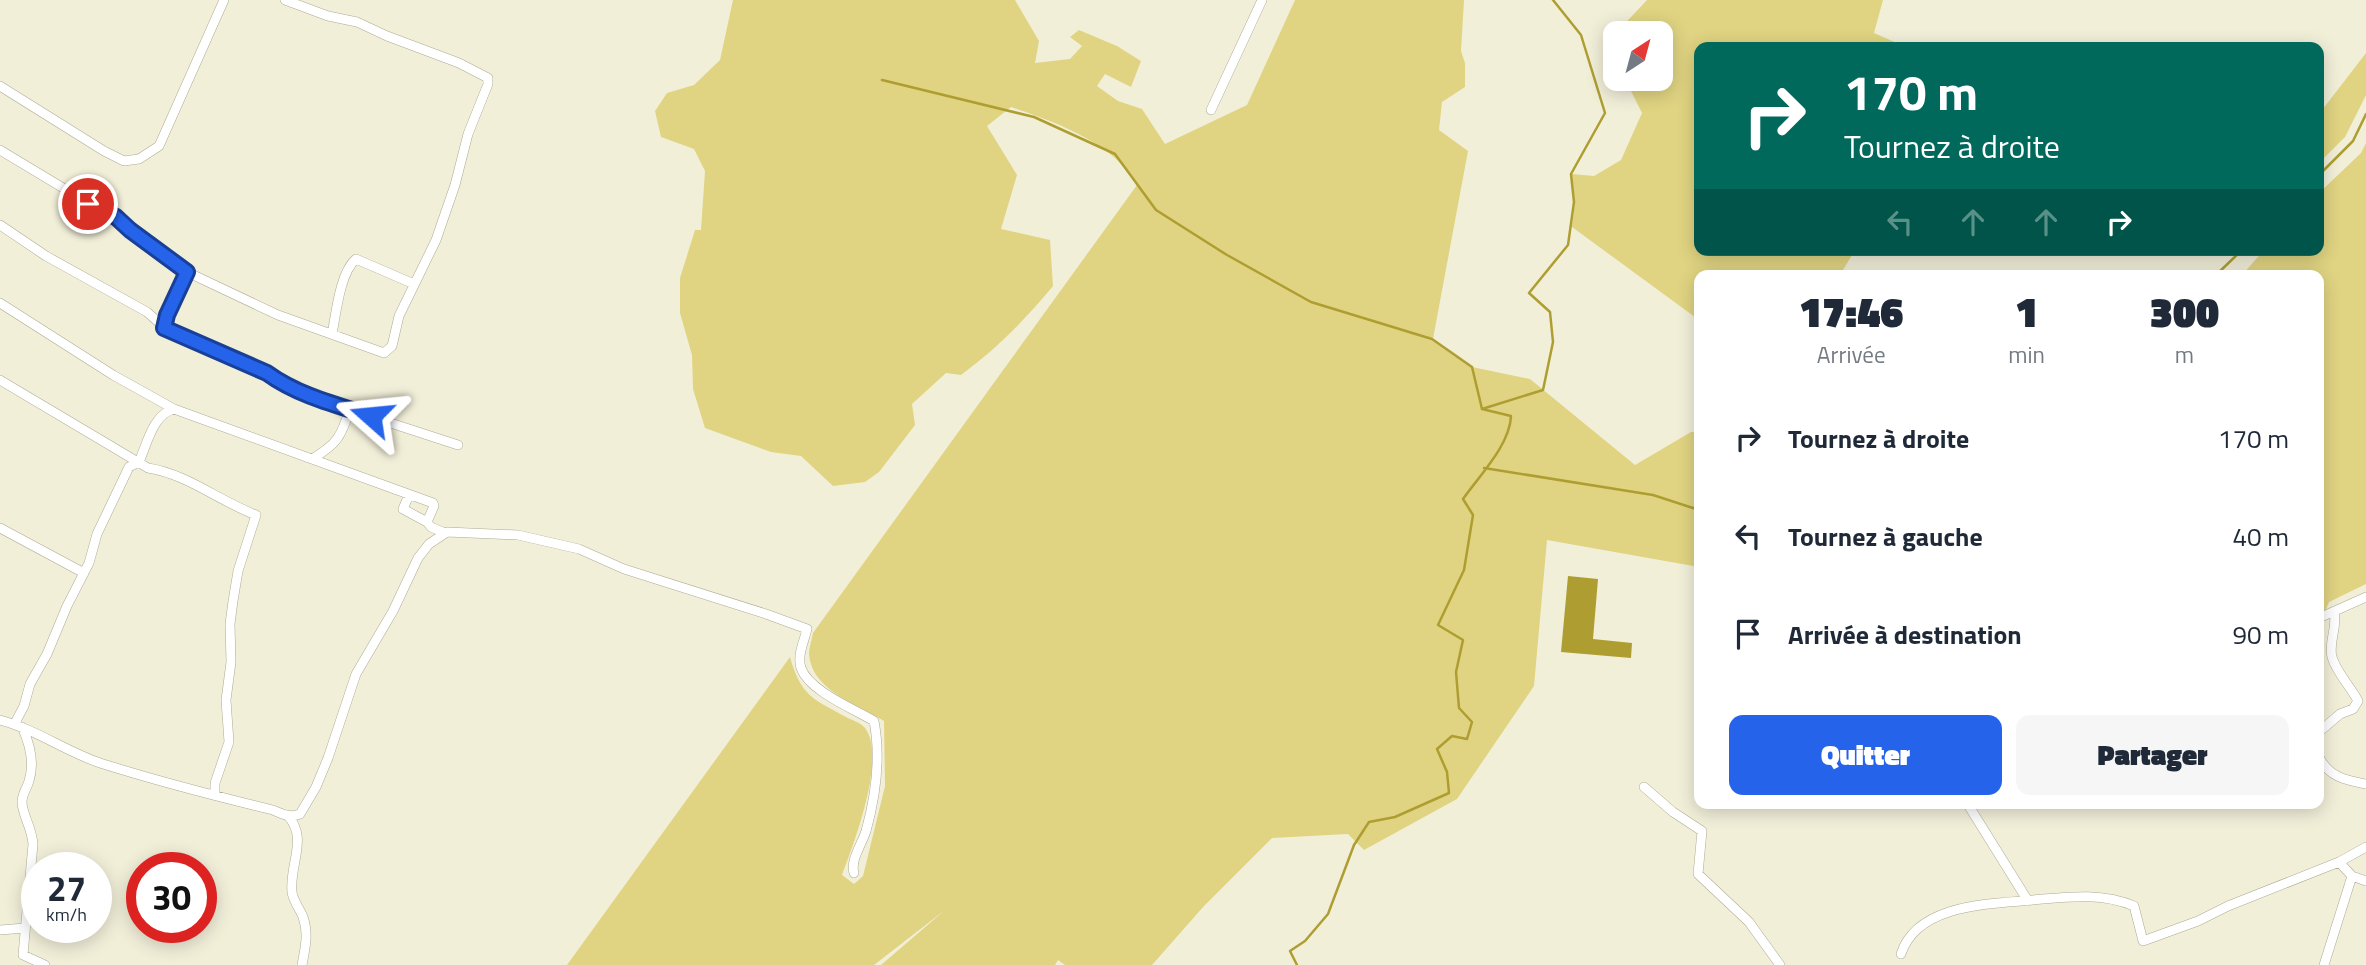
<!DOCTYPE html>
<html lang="fr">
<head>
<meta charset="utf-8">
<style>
  :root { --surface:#fff; --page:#f6f6f7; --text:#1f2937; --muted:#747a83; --accent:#2563eb }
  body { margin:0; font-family:"Titillium Web",sans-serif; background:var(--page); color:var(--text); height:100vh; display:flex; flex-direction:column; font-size:26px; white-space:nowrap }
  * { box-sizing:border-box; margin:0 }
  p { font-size:23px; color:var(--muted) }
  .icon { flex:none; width:38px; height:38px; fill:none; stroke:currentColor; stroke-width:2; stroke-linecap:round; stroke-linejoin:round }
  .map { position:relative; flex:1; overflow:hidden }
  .side { position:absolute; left:1694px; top:270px; width:630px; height:539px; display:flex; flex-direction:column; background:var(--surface); border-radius:14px; box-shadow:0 4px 18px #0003 }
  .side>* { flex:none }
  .hud { position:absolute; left:1694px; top:42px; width:630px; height:214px; border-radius:14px; box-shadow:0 4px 18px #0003; background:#00695c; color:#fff; overflow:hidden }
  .needle { width:46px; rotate:36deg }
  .fabs { position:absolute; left:1603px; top:21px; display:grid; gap:14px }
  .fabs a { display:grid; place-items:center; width:70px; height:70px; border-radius:14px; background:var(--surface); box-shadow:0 4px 18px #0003; font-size:35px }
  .speed { position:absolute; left:21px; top:852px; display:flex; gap:14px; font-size:35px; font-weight:700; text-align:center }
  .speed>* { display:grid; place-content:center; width:91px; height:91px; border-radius:50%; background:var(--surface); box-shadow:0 4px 18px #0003; line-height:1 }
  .speed small { font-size:18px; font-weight:400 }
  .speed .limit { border:10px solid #d22; background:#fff; color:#111 }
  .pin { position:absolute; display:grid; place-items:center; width:60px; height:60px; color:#fff; margin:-30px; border:4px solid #fff; border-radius:50%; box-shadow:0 2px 7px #0007 }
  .me { position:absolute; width:77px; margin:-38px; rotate:288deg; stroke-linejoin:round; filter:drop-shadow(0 0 5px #0008) }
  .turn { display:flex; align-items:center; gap:24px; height:147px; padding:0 35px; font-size:32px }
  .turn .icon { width:91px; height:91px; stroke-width:2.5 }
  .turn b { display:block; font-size:49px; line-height:60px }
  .lanes { display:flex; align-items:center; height:66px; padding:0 35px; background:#0003; justify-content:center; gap:35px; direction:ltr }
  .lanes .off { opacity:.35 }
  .eta { display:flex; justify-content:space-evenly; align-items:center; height:119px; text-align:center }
  .eta b { font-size:42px; font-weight:800; line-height:49px }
  .button { display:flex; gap:14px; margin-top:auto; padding:14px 35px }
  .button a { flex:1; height:80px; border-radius:14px; background:var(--accent); color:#fff; font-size:28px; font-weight:800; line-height:80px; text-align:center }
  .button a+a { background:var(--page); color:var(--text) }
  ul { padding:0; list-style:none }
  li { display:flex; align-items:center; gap:21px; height:98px; padding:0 35px }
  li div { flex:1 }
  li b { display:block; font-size:26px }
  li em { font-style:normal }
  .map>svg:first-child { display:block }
  .green { fill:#e0d482 }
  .water { fill:#ae9e31 }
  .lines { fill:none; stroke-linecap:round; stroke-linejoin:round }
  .stream { stroke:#ae9e31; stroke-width:2.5 }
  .minor-casing { stroke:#adaa95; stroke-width:10 }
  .minor { stroke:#fff; stroke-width:9 }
  .route-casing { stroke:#184099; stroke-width:18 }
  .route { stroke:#2563eb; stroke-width:12 }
</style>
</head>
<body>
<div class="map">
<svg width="2366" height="965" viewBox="0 0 2366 965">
  <rect width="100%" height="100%" fill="#f2efd9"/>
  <path class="green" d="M733 0H1015L1039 41 1035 63 1070 59 1082 46 1070 37 1079 30 1117 46 1141 61 1131 87 1105 74 1097 86 1118 101 1142 109 1165 144 1247 105 1295 0H1464L1461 51 1465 63V87L1442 102 1439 130 1468 151 1433 339 1472 367 1530 379 1635 465 1691 432H1699V567L1547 540 1534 686 1457 799 1364 850 1348 834 1272 838 1204 906 1152 965H1065L1058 960 1055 965H881L945 910 874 965H567L790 657C801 696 813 699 846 717 852 720 861 723 865 728 887 757 854 843 842 875L854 884 863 876 885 786 884 721C858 705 811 690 809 654 809 648 812 639 813 633L1137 185C1116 144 1054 121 1011 107L987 126 1017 175 1001 229 1050 240 1053 286C1025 320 996 349 961 375L946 373 912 404 915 425 879 472 865 482 833 486 801 456 771 452 705 428 693 389 692 355 680 313V278L695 230H701L705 171 694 149 661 137 655 111 667 93 694 85 720 60Z
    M1647 0H1883L1874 33 1906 47H1699V110L1695 111 1694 185 1699 186V250H1855L1840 275H1699V320L1572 227 1575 202 1572 174 1594 176 1621 160 1642 113 1625 79H1661V33H1616Z
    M2366 53V95L2345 137 2319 163V114Z
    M2366 143V584L2329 602 2319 626V275H2242L2264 250H2319V193L2361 153Z"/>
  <path class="water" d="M1568 576 1598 579 1593 639 1632 643 1631 658 1561 652Z"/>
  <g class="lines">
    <path class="stream" d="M882 80 1034 117 1115 154 1156 210 1227 255 1311 302 1432 339 1472 367 1482 409
      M2319 175 2353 141 2366 114
      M2216 275 2242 250
      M1484 468 1653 495 1699 510
      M1297 965 1290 951 1305 941 1328 914 1354 845 1369 822 1395 817 1449 793 1447 772 1437 749 1452 736 1467 739 1472 722 1459 708 1456 672 1463 640 1438 625 1464 570 1473 515 1463 499C1479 476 1510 445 1511 416L1482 409 1543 390 1553 342 1550 312 1529 293 1568 245 1574 202 1571 174 1605 113 1581 35 1553 0"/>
    <defs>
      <path id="minor" d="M0 86 104 151 124 161 139 159 159 146 224 0
        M1211 110 1262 0
        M0 150 108 215 116 217 187 272 278 315 384 353 392 346 399 316 436 240 455 185 468 134 488 84V78L459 63 387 36 357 22 328 16 285 0
        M0 225 46 256 147 312 165 328 267 373 275 380 317 399 458 445
        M0 303 113 375 174 409 433 503 434 506 427 522 431 527 445 533
        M165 328 167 315 187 272
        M332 334C336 314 340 272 356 259L414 284
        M0 380 148 468C187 474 219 501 256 515L238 571 233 601 230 624 231 662 226 700 229 742 215 783V795
        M312 459C337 444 341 437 350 409
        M409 495 403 509 427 522
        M0 528 84 573
        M2319 618 2366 597
        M0 720C35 729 65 751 100 763 157 781 215 796 273 810 282 814 290 818 300 814L316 787 328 758 356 674 393 611 418 558 429 544 447 532 518 535 579 549 624 569 766 614 807 629C804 642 797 655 801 668 809 691 854 709 874 721 881 758 876 795 866 831 862 844 850 860 854 873
        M15 723 24 706 30 684 47 654 67 606 89 563 97 534 129 467 139 462C147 444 153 414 174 409
        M22 727C30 744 35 762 29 781 27 788 22 794 22 802 22 814 32 828 33 844L23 955 45 965
        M2319 732 2340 714 2353 709 2358 701C2351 687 2336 672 2332 657 2328 642 2338 627 2334 612
        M2319 757C2329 777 2345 780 2366 784
        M1644 787 1673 812 1702 831 1698 874 1749 922 1780 965
        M1967 803 2028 901
        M287 815C309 837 289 865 292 892 293 901 300 909 303 917 309 934 305 948 302 965
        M2339 862 2352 876 2366 881
        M0 930 25 928
        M1901 954C1917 904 1989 904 2033 900 2067 897 2101 892 2134 906L2143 941 2198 921 2228 906 2339 862 2366 847
        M2324 965 2352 876"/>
    </defs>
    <use href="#minor" class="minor-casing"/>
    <use href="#minor" class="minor"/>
  </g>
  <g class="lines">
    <defs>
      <path id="route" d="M88 204 116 217 130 230 187 272 167 315 164 328 267 373C297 395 336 405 371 416"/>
    </defs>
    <use href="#route" class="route-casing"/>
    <use href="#route" class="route"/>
  </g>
</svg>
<div class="fabs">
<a><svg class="needle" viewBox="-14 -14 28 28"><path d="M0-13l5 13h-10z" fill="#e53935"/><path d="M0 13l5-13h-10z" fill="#747a83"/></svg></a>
</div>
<div class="speed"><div>27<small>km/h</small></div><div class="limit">30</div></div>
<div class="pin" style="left:88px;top:204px;background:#d93025"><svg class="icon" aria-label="arrive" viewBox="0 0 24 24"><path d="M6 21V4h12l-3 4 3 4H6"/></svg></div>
<svg class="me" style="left:371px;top:416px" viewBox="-20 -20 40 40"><path d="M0-17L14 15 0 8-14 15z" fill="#2563eb" stroke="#fff" stroke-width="4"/></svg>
<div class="hud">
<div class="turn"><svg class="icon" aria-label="right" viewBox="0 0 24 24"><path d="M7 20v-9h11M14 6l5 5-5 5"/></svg><div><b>170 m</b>Tournez à droite</div></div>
<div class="lanes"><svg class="icon off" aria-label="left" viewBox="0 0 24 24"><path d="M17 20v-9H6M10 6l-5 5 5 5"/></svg><svg class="icon off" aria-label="ahead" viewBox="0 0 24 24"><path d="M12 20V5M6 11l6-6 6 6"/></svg><svg class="icon off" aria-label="ahead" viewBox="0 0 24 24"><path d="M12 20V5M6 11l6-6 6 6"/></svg><svg class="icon" aria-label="right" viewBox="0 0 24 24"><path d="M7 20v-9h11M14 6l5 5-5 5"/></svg></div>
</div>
<section class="side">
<div class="eta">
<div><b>17:46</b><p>Arrivée</p></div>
<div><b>1</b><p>min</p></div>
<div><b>300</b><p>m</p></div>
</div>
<ul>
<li><svg class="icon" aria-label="right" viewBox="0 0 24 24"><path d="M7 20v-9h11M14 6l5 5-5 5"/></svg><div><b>Tournez à droite</b></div><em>170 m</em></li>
<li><svg class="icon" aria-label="left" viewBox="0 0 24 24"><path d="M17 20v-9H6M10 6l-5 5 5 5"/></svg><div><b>Tournez à gauche</b></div><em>40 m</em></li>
<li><svg class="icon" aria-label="arrive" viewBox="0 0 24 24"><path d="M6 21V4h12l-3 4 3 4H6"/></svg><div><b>Arrivée à destination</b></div><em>90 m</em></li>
</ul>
<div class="button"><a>Quitter</a><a>Partager</a></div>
</section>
</div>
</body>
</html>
